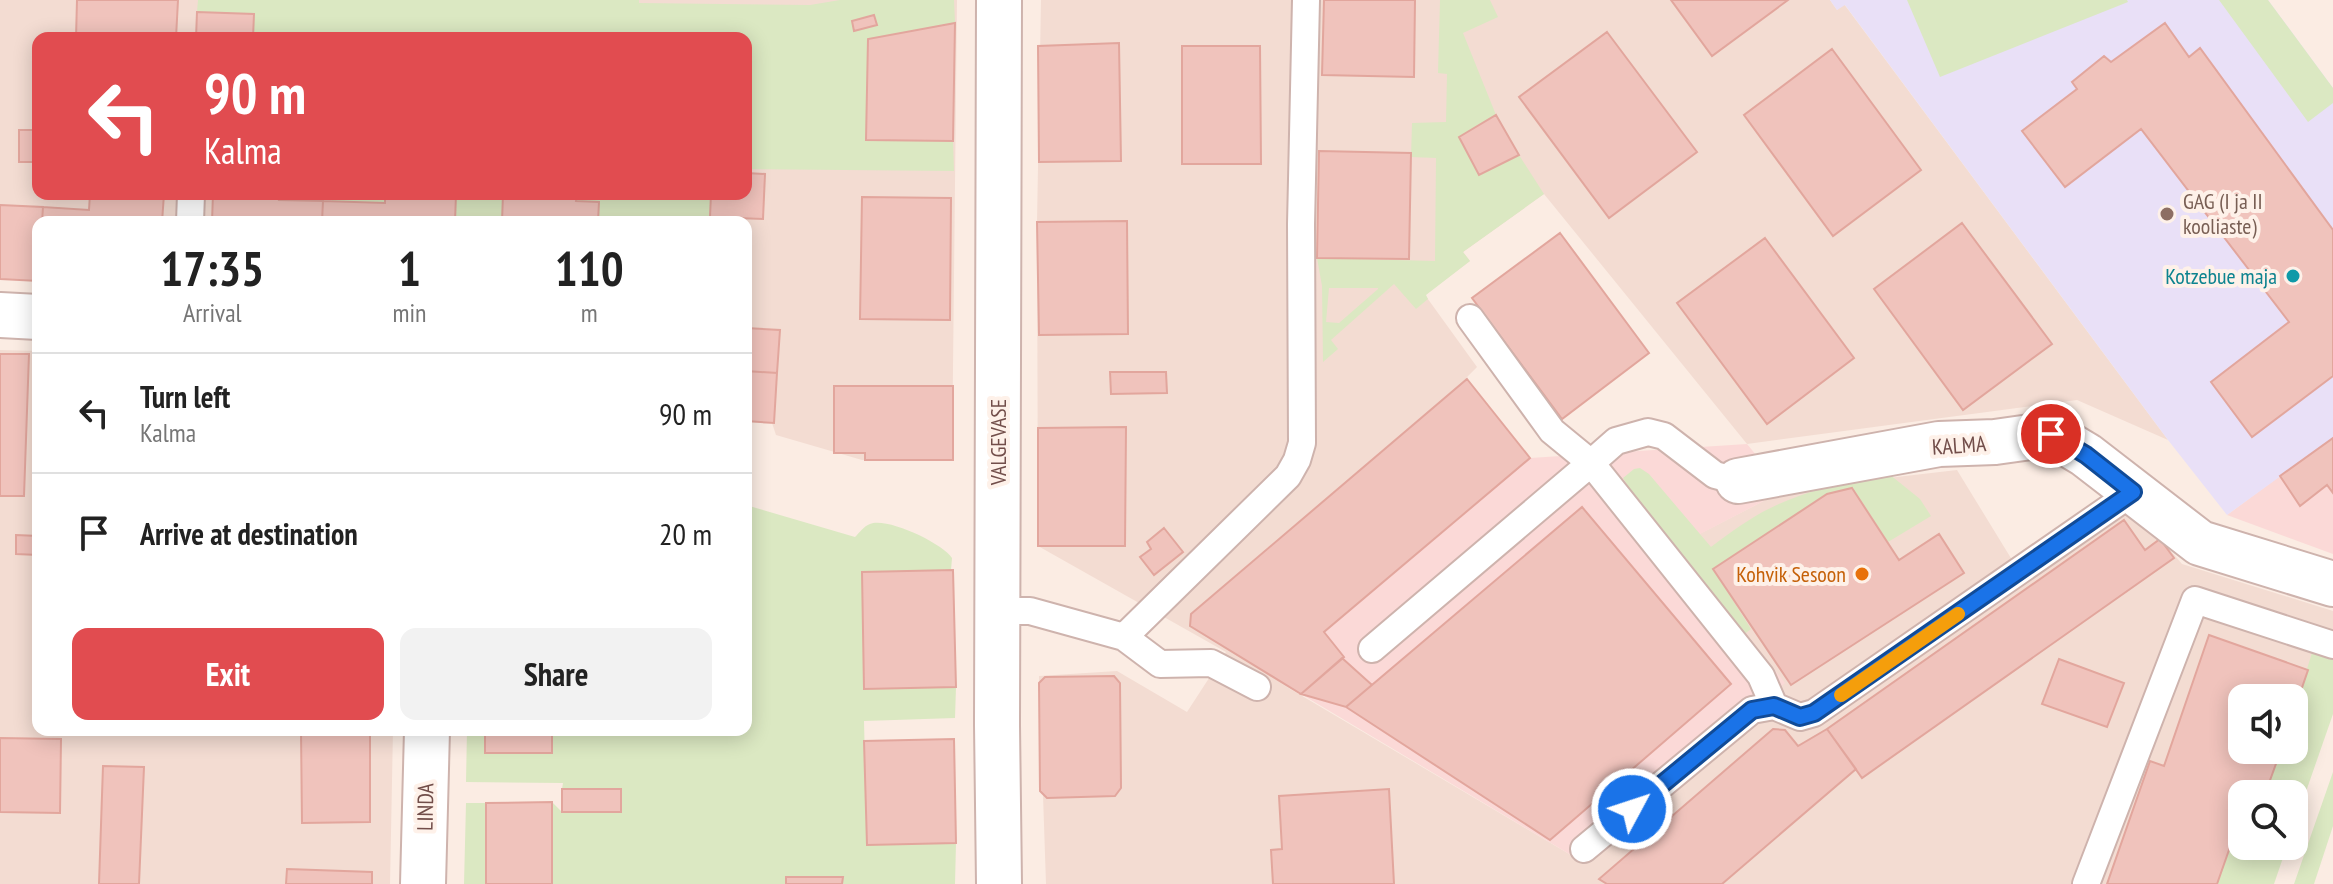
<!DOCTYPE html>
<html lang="en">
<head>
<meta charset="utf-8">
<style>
  :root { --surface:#fff; --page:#f2f2f2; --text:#222; --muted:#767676; --line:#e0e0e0; --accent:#e14c50 }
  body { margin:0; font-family:"PT Sans Narrow",sans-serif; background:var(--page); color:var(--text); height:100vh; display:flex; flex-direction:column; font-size:30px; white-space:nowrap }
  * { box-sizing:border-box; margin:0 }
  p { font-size:26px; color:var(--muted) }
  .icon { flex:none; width:44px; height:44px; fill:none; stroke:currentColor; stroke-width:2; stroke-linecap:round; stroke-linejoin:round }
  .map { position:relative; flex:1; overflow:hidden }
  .sheet { position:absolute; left:32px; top:216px; width:720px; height:520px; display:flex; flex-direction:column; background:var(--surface); border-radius:16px; box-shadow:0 4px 20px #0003 }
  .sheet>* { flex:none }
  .guide { position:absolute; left:32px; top:32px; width:720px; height:168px; border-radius:16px; box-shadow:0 4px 20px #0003; background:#e14c50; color:#fff; overflow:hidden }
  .tools { position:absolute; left:2228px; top:684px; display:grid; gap:16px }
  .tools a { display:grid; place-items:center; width:80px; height:80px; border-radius:16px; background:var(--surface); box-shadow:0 4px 20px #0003; font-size:40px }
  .pin { position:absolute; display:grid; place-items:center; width:68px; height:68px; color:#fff; margin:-34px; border:4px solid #fff; border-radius:50%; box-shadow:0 2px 8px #0007 }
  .me { position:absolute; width:88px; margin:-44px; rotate:50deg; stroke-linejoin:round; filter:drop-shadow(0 0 6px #0008) }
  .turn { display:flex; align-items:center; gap:28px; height:168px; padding:0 40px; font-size:36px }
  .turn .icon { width:104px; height:104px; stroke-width:2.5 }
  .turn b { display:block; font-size:56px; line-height:68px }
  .eta { display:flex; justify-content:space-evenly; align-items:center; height:136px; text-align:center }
  .eta b { font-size:48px; font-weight:700; line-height:56px }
  .action { display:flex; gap:16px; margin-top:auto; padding:16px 40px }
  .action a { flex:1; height:92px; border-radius:16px; background:var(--accent); color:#fff; font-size:32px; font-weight:700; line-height:92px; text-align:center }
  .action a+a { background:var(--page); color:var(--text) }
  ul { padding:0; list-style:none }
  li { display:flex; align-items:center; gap:24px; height:120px; padding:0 40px; border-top:2px solid var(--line) }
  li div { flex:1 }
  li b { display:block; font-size:30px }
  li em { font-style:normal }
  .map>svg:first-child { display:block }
  .residential { fill:#f3dcd2; fill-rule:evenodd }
  .commercial { fill:#fbd9d7 }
  .education { fill:#e9e0f7 }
  .green { fill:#dbe8c2; fill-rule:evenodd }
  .building { fill:#f0c3bc; stroke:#e2a69d; stroke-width:2 }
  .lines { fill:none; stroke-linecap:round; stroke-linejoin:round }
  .lane-casing { stroke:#ceb3ad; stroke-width:30 }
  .street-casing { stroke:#ceb3ad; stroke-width:48 }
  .lane { stroke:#fff; stroke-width:26 }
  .street { stroke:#fff; stroke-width:44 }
  .route-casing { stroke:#114b97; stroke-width:20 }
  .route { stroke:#1a73e8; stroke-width:14 }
  .slow { stroke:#f59e0b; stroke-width:14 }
  .education-dot { fill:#8d6e63; stroke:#fef1e9; stroke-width:3 }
  .culture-dot { fill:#0f9aa8; stroke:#fef1e9; stroke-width:3 }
  .food-dot { fill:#e8710a; stroke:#fef1e9; stroke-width:3 }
  .labels { text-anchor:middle; stroke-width:8; stroke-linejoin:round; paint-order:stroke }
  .education-label { font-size:22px; fill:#785e54; stroke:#fef1e9; text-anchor:start }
  .culture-label { font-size:22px; fill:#0d838f; stroke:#fef1e9; text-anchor:end }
  .street-label { font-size:22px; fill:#724e4a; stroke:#fef1e9 }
  .food-label { font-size:22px; fill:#c56008; stroke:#fef1e9; text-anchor:end }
</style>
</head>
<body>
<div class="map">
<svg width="2333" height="884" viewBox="0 0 2333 884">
  <rect width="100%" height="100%" fill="#fbece3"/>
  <path class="residential" d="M0 0H957L952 461 862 460 776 435 772 423 746 421V222H38L0 273ZM38 38H746V194H38Z
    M1041 0H1830L1837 10 1844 4 2168 440 2077 400 1747 444 1544 194 1463 252 1470 261 1425 295 1477 367 1466 378 1530 458 1324 632 1344 657 1301 694 1282 684 1581 861 1676 546 1785 490 1957 470 2017 568 2122 494 2182 564 2333 611V699L2294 794H2242V846L2269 884H1046L1039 676 1117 671 1187 712 1226 652 1038 546 1037 222ZM1496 115 1518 155 1480 175 1459 137ZM2242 698H2294V750H2242Z
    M0 350 38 351V730H393L390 884H0Z"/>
  <path class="commercial" d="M2333 437V554L2227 515Z
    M1747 444 1785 490 1677 546 1785 683 1581 861 1301 694 1324 632 1530 458Z"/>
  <path class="education" d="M1830 0H2268L2333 88V438L2227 515 2168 440 1845 5 1837 10Z"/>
  <path class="green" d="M198 0H639V3L810 5 840 0H954L955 23 868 39 866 139 953 141 954 171 746 169V38H253V14L197 12Z
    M1440 0H1490L1498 17 1463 33 1496 115 1459 138 1479 175 1519 155 1544 194 1463 252 1470 261 1426 295 1428 299 1416 309 1394 284 1331 340 1338 349 1323 362 1322 286 1317 258 1435 261 1436 158 1411 157 1412 123 1446 122 1447 74 1438 73ZM1329 288H1378V289L1339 323 1326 322Z
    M1907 0H2127L2128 2 1940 77Z
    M2219 0H2268L2333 88V103L2308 122Z
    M332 194H385V203L332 202Z
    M456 194H503L502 222H455Z
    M577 194H711L709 222H598V202L576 201Z
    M1640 468 1649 474 1711 547C1735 529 1758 512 1786 501 1818 487 1854 482 1889 474L1920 499 1931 516 1888 542 1853 488 1827 494 1713 569 1751 629 1743 635C1703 584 1655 534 1623 478L1634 469Z
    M746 505 855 537C859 533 864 526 870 524 887 517 942 543 952 558L951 570 862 572 864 689 956 687 955 718 864 721 867 845 956 843 955 884H842V877H787L786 884H552V802L562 812H621V790L562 789 563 783 466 782 467 730H746Z
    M2315 643 2333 649V714L2294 826V794H2265L2281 750H2294V711Z
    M2333 772V826L2314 884H2294Z
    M466 803H486V884H464Z
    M2242 813V846H2287L2274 884H2217Z"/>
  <path class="building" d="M77 0H178L176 38H76Z
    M1324 0H1415L1414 77 1322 75Z
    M1671 0H1788L1712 56Z
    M197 12 254 14 253 38H196Z
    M874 15 877 25 854 31 852 21Z
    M955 23 953 141 866 140 868 39Z
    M2165 23 2189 57 2200 48 2333 230V376L2252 437 2211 382 2289 322 2141 129 2065 187 2022 131 2077 89 2072 82 2104 56 2111 62Z
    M1607 32 1697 152 1609 218 1519 97Z
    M1119 43 1121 161 1039 162 1038 46Z
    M1182 46H1260L1261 164H1182Z
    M1832 49 1921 170 1833 236 1744 115Z
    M1496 115 1519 155 1479 175 1459 137Z
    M19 130H38V162H19Z
    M1319 151 1411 153 1409 259 1317 258Z
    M746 173 765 174 763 219 710 217 711 194H746Z
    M90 194H164L162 222H42L43 207 89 210Z
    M213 194H280L279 200 323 201 322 222H212Z
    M385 194H456L455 222H322L323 201 385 203Z
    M503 194H577L576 201 599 202 598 222H502Z
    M862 197 951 198 950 320 860 319Z
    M0 205 43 207 42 222H38V281L0 279Z
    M1127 221 1128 334 1039 335 1037 222Z
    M1962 223 2052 344 1963 410 1874 289Z
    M1560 233 1649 353 1562 419 1472 298Z
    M1765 238 1854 358 1767 424 1677 303Z
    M746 328 780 330 777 373 746 371Z
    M0 354H29L24 496H0Z
    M746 371 777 373 774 423 746 421Z
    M1110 372H1166L1167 393 1111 394Z
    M1467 379 1530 458 1324 632 1344 657 1301 694 1190 626 1191 614Z
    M834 386H953V460H865V453H834Z
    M1126 427 1125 546H1038V428Z
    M2333 438V493L2327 485 2300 506 2280 476Z
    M1852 488 1899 560 1939 534 1964 573 1791 685 1713 569 1827 494Z
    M1582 507 1731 684 1550 840 1346 707Z
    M2124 520 2145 550 2160 539 2174 558 1862 778 1827 729Z
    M1164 528 1183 552 1154 575 1140 557 1151 549 1147 542Z
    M16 535 38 536V555L16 554Z
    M953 570 956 687 864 689 862 572Z
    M2209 635 2308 670 2294 711V698H2242V750H2281L2265 794H2242V813L2217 884H2107L2150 761 2164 766Z
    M1342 658 1372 685 1346 707 1301 694Z
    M2059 659 2124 683 2107 727 2042 704Z
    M1114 676 1120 683 1121 788 1115 796 1047 798 1040 791 1039 683 1045 677Z
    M1773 729 1785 730 1798 746 1827 729 1856 769 1722 884H1607L1599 879Z
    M485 730H552V753H485Z
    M301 731H370V822L302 823Z
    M0 738 61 739 60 813 0 812Z
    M954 739 956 843 867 845 864 741Z
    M103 766 144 767 139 884H99Z
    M562 789H621V812H562Z
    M1389 789 1394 884H1273L1271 850 1282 849 1279 796Z
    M552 802V884H486V803Z
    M287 869 372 872V884H286Z
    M786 877H843L842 884H786Z"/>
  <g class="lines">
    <defs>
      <path id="lane" d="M190 222 191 194
        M1470 318 1552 431 1591 463 1616 441 1648 432 1664 436 1715 475 1738 481
        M997 611H1030L1124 637 1160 664 1211 663 1257 687
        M1124 637 1288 476 1297 460 1302 443 1301 224 1306 0
        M1372 649 1591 463 1761 676 1774 706
        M1584 849 1752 710 1774 706 1800 717 1814 713 2133 492
        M2086 884 2195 600 2333 645"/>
      <path id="street" d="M999 0 997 725 999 884
        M0 315 38 317
        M1738 481 1939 444 1995 442 2051 434 2086 455 2200 543 2333 584
        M423 884 427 730"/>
    </defs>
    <use href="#lane" class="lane-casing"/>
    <use href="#street" class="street-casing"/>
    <use href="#lane" class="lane"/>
    <use href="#street" class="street"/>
  </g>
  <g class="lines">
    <defs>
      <path id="route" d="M1632 809 1752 710 1774 706 1800 717 1814 713 2133 492 2086 455 2051 434"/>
    </defs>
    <use href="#route" class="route-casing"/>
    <use href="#route" class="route"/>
    <path class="slow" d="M1841 695 1958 614"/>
  </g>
  <circle class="education-dot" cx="2167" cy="214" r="8"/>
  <circle class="culture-dot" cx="2293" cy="276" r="8"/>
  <circle class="food-dot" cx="1862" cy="574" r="8"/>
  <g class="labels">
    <g class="education-label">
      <text x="2183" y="209">GAG (I ja II<tspan x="2183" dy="25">kooliaste)</tspan></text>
    </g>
    <g class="culture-label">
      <text x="2277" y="284">Kotzebue maja</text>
    </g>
    <g class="street-label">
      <text transform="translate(998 442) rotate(-90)" y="8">VALGEVASE</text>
      <text transform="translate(1959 445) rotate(-4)" y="8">KALMA</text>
      <text transform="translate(425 807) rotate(-89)" y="8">LINDA</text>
    </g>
    <g class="food-label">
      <text x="1846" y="582">Kohvik Sesoon</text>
    </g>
  </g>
</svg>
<div class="tools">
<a><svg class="icon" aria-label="sound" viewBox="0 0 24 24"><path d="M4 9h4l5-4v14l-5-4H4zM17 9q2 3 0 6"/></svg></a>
<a><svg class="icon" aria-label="search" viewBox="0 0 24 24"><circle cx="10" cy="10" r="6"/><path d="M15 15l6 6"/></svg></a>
</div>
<div class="pin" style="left:2051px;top:434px;background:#d93025"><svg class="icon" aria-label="arrive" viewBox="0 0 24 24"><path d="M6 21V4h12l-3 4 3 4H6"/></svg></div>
<svg class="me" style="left:1632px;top:809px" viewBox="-20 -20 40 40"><circle r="17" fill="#1a73e8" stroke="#fff" stroke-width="3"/><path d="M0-11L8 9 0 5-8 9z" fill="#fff"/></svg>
<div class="guide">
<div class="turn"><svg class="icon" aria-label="left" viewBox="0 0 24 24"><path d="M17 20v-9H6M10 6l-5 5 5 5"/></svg><div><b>90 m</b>Kalma</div></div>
</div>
<section class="sheet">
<div class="eta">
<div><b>17:35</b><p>Arrival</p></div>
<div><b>1</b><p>min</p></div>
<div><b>110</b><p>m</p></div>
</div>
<ul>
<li><svg class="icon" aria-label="left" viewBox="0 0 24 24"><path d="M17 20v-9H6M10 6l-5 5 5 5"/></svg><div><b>Turn left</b><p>Kalma</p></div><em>90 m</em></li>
<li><svg class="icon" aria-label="arrive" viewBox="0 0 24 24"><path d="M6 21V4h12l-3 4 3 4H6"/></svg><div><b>Arrive at destination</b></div><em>20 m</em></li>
</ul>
<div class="action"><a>Exit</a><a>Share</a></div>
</section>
</div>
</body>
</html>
